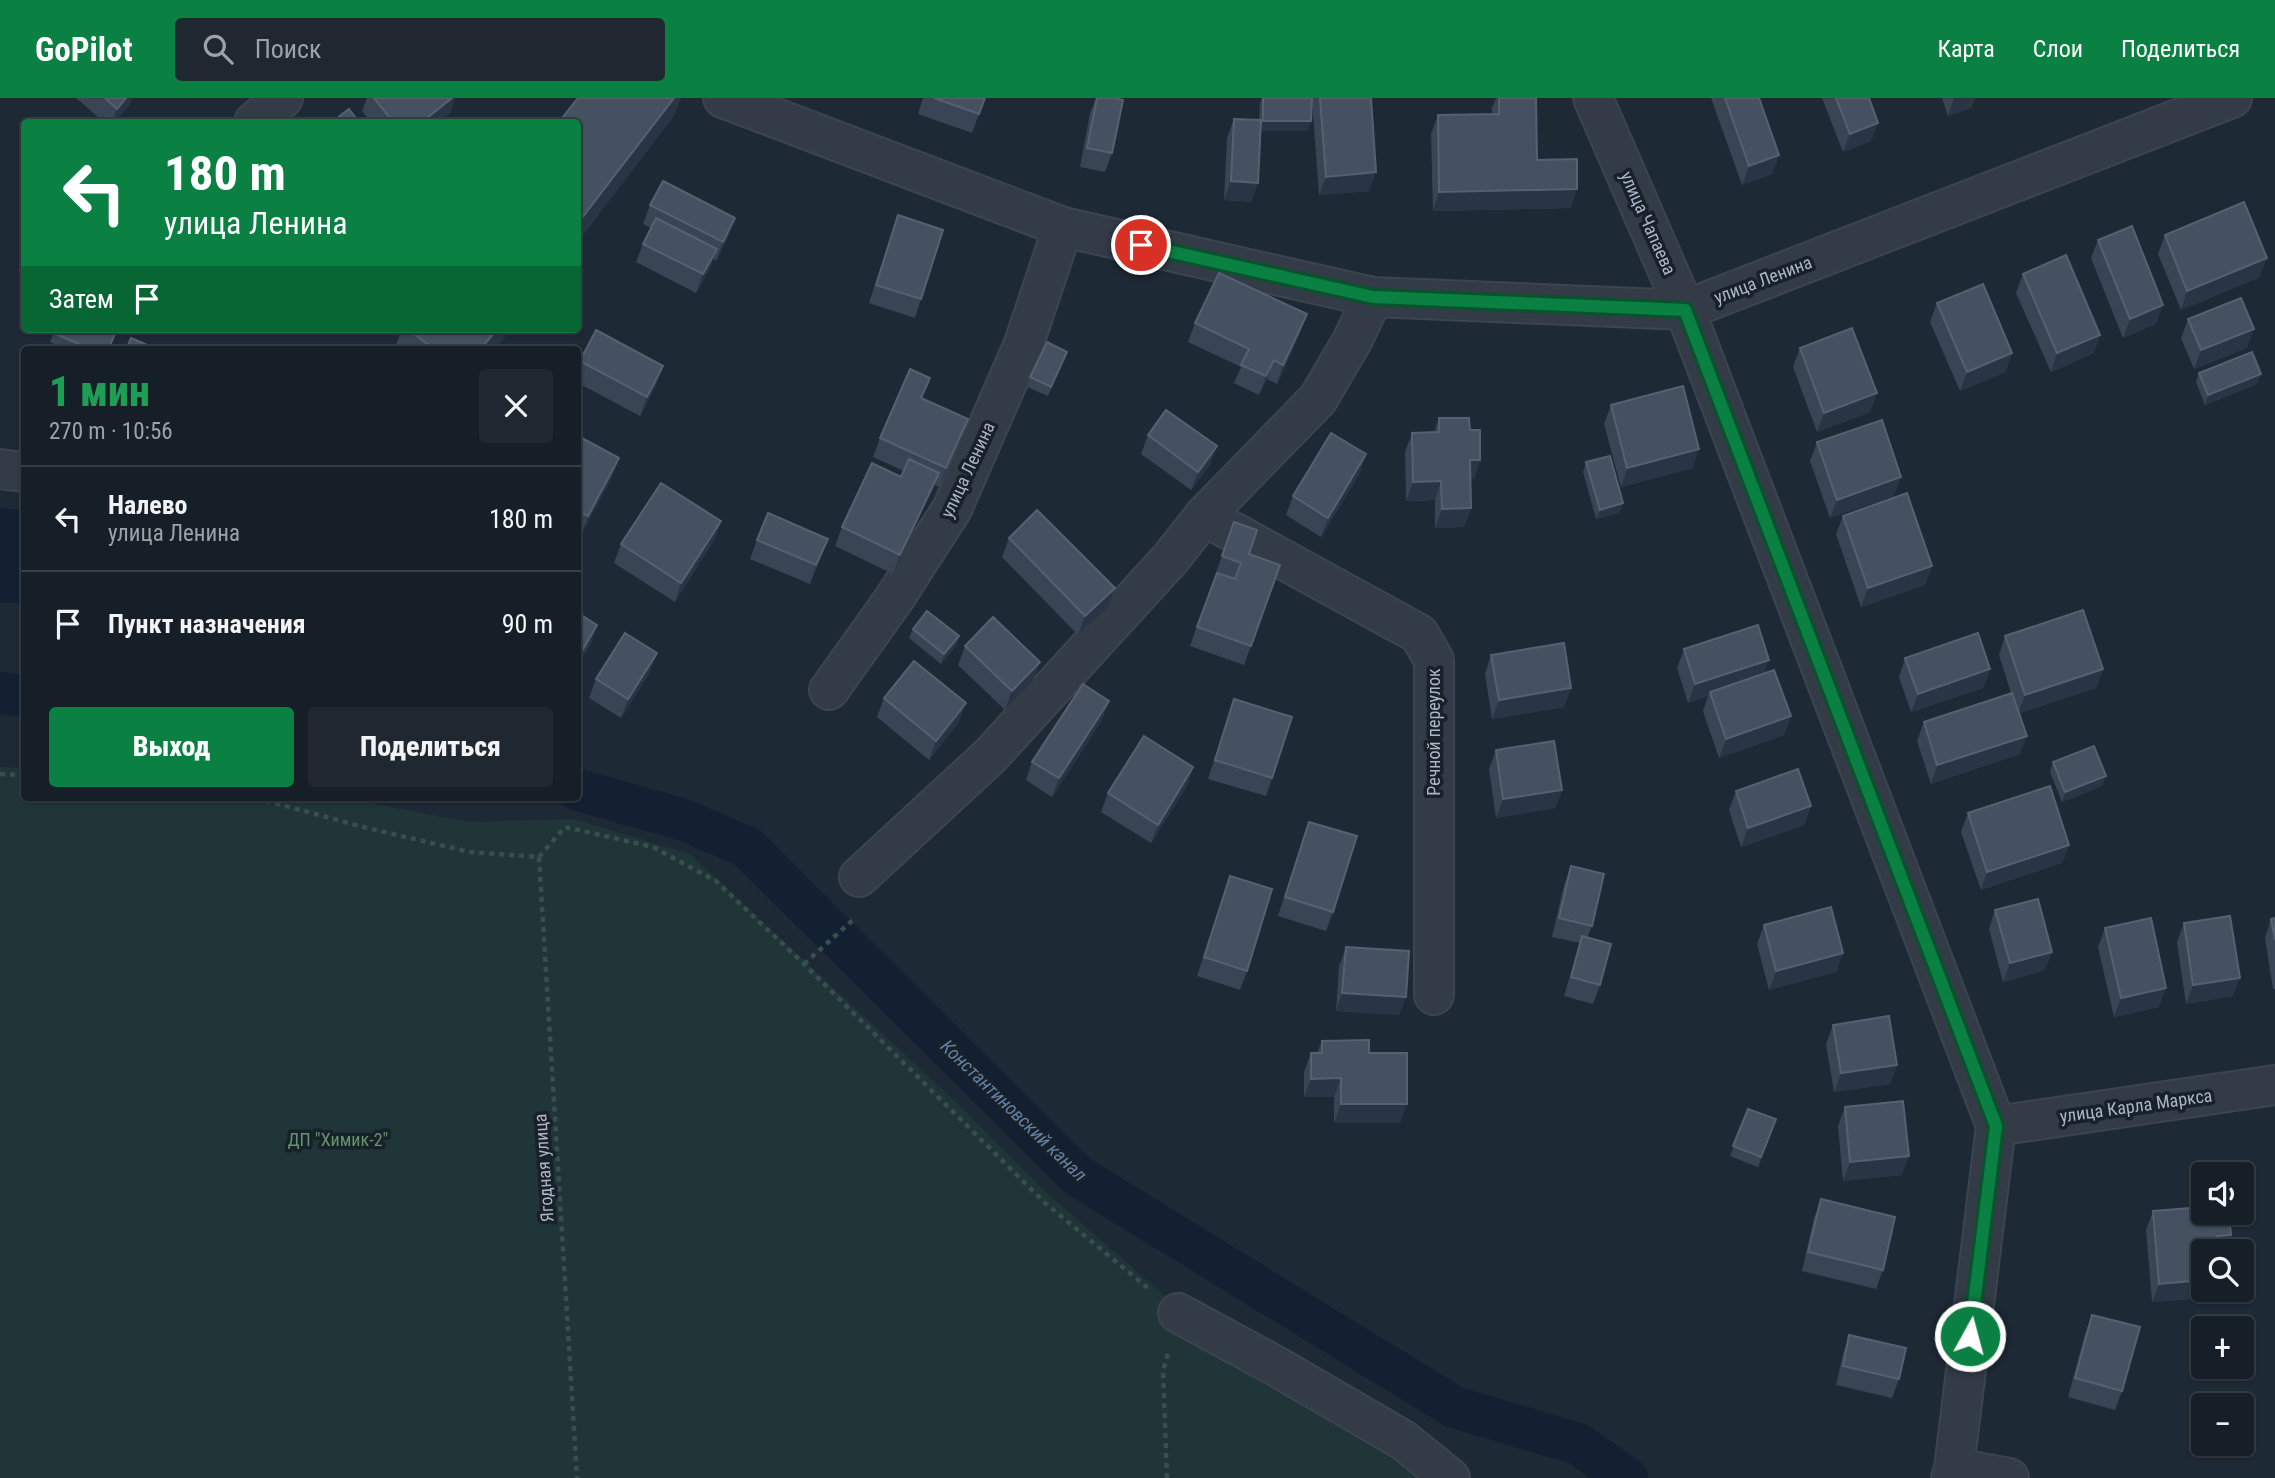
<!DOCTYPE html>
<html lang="ru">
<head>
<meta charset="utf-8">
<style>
  :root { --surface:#161f28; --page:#1f2730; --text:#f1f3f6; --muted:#9ea2a8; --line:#353d45; --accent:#0b8043 }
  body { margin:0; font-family:"Roboto Condensed",sans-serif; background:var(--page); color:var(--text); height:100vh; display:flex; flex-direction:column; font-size:26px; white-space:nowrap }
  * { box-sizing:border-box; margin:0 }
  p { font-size:23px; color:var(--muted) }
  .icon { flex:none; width:38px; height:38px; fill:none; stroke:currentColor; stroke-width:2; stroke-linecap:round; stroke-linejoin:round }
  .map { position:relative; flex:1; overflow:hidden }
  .details { position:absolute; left:21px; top:248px; width:560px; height:455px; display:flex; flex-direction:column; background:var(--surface); border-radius:7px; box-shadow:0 2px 5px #0004,0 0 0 2px var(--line) }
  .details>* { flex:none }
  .hud { position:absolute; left:21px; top:21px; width:560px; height:214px; border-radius:7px; box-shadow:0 2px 5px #0004,0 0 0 2px var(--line); background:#0b8043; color:#fff; overflow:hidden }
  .tools { position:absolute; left:2191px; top:1064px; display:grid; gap:14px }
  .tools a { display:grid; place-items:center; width:63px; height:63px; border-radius:7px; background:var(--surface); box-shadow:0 2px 5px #0004,0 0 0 2px var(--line); font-size:35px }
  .pin { position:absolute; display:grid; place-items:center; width:60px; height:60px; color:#fff; margin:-30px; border:4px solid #fff; border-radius:50%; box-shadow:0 2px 7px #0007 }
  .me { position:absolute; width:77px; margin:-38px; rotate:7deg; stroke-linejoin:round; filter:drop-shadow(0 0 5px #0008) }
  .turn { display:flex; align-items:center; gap:24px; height:147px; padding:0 28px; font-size:32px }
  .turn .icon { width:91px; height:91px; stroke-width:2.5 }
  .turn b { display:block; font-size:49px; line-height:60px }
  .then { display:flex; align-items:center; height:66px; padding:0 28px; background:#0003; gap:14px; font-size:26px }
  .round { display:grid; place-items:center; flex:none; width:74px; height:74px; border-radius:7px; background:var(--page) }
  .overview { display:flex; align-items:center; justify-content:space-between; height:119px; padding:0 28px }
  h1 { font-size:42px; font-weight:800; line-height:52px; color:#1e9e55 }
  .primary-button { display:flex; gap:14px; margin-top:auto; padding:14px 28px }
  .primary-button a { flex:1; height:80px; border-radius:7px; background:var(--accent); color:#fff; font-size:28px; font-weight:800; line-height:80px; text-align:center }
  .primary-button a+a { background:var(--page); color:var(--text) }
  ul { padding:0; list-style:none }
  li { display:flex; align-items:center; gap:21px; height:105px; padding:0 28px; border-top:2px solid var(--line) }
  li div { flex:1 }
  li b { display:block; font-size:26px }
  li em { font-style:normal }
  header { display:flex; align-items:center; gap:42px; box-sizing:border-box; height:98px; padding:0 35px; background:var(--accent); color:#fff }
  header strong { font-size:33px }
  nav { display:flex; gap:38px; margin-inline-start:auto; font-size:24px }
  .search { width:490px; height:63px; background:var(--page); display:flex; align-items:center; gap:18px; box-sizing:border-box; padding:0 24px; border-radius:7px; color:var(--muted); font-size:26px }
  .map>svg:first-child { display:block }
  .green { fill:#203537 }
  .water { fill:#132032 }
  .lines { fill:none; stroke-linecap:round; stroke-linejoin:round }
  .canal { stroke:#132032; stroke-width:42 }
  .street-casing { stroke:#3b4450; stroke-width:42 }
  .path { stroke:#394e4f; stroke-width:4.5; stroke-dasharray:5 5; stroke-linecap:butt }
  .street { stroke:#323b46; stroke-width:38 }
  .wall { fill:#394555 }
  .shaded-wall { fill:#293544 }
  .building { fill:#455161; stroke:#556171; stroke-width:2 }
  .route-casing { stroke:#07532c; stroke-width:18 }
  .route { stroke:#0b8043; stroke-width:12 }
  .labels { text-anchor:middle; stroke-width:7; stroke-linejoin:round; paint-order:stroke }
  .street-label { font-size:18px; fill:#abb5c4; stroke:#18202a }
  .park-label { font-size:18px; fill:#63946d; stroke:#18202a }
  .water-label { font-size:19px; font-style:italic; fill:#6381a4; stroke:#18202a }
</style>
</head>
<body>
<header>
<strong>GoPilot</strong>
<div class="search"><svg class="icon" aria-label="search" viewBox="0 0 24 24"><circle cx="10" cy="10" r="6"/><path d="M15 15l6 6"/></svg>Поиск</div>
<nav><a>Карта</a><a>Слои</a><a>Поделиться</a></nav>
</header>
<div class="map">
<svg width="2275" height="1380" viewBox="0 0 2275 1380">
  <rect width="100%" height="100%" fill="#1e2936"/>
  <path class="green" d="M0 669 24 670V700H344L468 724 574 721 690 756 958 1006 1046 1094 1179 1210 1461 1380H0Z"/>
  <path class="water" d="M0 409 24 413V505H0Z"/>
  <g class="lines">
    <path class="canal" d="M0 595 24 598
      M578 692 681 721 747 749 1078 1078 1454 1309 1578 1346 1627 1380"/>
    <defs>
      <path id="street" d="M723 0 1063 129 1373 199 1685 212 2232 0
        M1593 0 1685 212 1996 1028 1954 1370 1951 1380
        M254 24 283 0
        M0 371 24 374
        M1204 418 1419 536 1434 562V897
        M829 592 894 501 952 411 1023 248 1063 129
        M859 779 991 657 1171 460 1204 418 1318 301 1352 243 1373 199
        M1996 1028 2275 987
        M1178 1215 1274 1267 1403 1342 1450 1380
        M1954 1370 2009 1380"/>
    </defs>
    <use href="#street" class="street-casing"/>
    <path class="path" d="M0 676 24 677
      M256 700 367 730 470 754 539 759 565 729 653 749 716 783 804 866 1044 1104 1149 1191
      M539 759 577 1380
      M804 866 855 820
      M1167 1380 1163 1273 1168 1255"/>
    <use href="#street" class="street"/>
  </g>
  <path class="wall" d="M76 0H132L130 6 114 24H104Z
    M367 0H455L450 15 438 24H371L362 13Z
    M923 0H985L972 35 918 16Z
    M1096 0 1112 55 1105 74 1080 69 1090 15Z
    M1262 0H1371L1369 93 1319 97 1312 2 1308 33H1261L1258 85 1251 104 1224 102 1227 40 1234 21 1259 22 1260 5Z
    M1496 0H1536L1537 62 1577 91 1570 110 1433 113 1431 36 1438 17 1492 16V10Z
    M1711 0H1759L1779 57 1772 76 1742 87Z
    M1822 0H1869L1871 43 1843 54Z
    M1942 0H1975L1971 10 1948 18Z
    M650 107 728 139 716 163 713 161 710 170 696 195 636 164 643 146 651 130 643 126Z
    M898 117 921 201 915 220 869 205Z
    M2165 137 2260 179 2181 212 2158 156Z
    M2098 142 2156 226 2123 240 2091 160Z
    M2023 176 2094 255 2051 274 2016 195Z
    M1937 205 2012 255 2005 274 1960 293 1930 224Z
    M1307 216 1300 235 1277 286 1267 281 1259 297 1234 285 1241 269 1188 244 1195 225Z
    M2188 221 2247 250 2194 271 2181 240Z
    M55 231H117L108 252H67L50 244Z
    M402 231H511L495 252H394Z
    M1800 250 1877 295 1870 314 1817 334 1793 269Z
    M580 263 663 268 656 287 640 318 578 285V269Z
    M1063 263 1048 298 1027 289 1030 279Z
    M2199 275 2257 286 2205 307 2196 284Z
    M923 301 961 340 939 389 934 386 893 476 835 448 842 429 901 379 904 373 873 359 880 340Z
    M1611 307 1693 370 1621 389 1604 326Z
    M1439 320 1480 362 1474 381H1470L1471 410 1464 429 1435 430V402L1406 403 1405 354 1412 335 1434 334Z
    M1148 337 1210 367 1191 392 1141 356Z
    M578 338 612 379 581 437 578 435Z
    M1817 344 1894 398 1830 420 1810 363Z
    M1586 364 1623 405 1619 415 1596 421 1583 374Z
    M1360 375 1321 439 1286 417 1293 398Z
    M1843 418 1932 468 1925 487 1861 509 1836 436Z
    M721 423 714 442 675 504 614 465 621 446Z
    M1234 424 1249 456 1280 467 1244 567 1190 548Z
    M1009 440 1108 509 1078 537 1002 459Z
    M828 441 810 486 750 461 757 442Z
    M913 531 959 538 956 548 941 566 909 540Z
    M2005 538 2103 571 2096 590 2019 615 2020 656 1931 686 1917 643 1924 624 2011 595 1999 557Z
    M965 548 1040 564 1033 583 1005 612 958 567Z
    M1684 551 1765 575 1791 618 1784 637 1719 660 1703 613 1708 598 1688 605 1677 570Z
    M1491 557 1571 590 1564 609 1492 621 1485 576Z
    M1905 560 1990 571 1983 590 1911 614 1899 579Z
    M650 574 621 620 589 600 596 581Z
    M884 600 959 624 929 662 877 619Z
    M1234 601 1272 680 1266 698 1208 681Z
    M1109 603 1102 622 1052 699 1026 682 1032 664Z
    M1496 652 1562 692 1555 710 1496 720 1489 671Z
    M2053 664 2106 678 2102 688 2062 704 2050 674Z
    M1193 669 1187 688 1151 745 1101 714 1108 695Z
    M1736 693 1811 708 1804 727 1741 749 1729 712Z
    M1968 715 2069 747 2062 765 1981 792 1961 734Z
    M1309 724 1333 814 1326 833 1278 818Z
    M1571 768 1592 828 1587 840 1600 887 1593 906 1564 898 1580 845 1552 839 1564 787Z
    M1230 778 1247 873 1240 892 1197 878Z
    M1995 812 2045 872 2003 884 1989 831Z
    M2275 820V891H2273L2265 840 2271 821Z
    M2184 825 2233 898 2186 906 2177 844Z
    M1764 827 1843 855 1836 874 1769 892 1757 846Z
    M2105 830 2159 909 2114 919 2098 849Z
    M1346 849 1406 899 1399 917 1336 913 1339 868Z
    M1833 927 1897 967 1890 986 1834 994 1826 946Z
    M1322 943 1369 955 1400 1025H1334V999H1304V974L1311 955H1317Z
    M1845 1009 1902 1077 1843 1083 1838 1028Z
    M1748 1011 1776 1021 1758 1069 1730 1058Z
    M1821 1101 1883 1172 1876 1191 1802 1173 1814 1120Z
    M2153 1113 2203 1153V1192H2217L2214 1199 2152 1204 2146 1132Z
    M2092 1217 2122 1293 2115 1312 2068 1299 2085 1236Z
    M1849 1237 1899 1281 1892 1300 1836 1287 1843 1256Z"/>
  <path class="shaded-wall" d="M126 0H132L130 6 114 24H112L117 11Z
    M452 0H455L450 15 438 24H422Z
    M674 0H681L674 18 578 144V125Z
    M1954 0H1975L1971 10 1948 18Z
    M1263 23H1311L1308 33H1259Z
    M1878 25 1871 43 1843 54 1850 36Z
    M1779 57 1772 76 1742 87 1749 68Z
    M1376 74 1369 93 1319 97 1326 79Z
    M1231 83 1258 85 1251 104 1224 102Z
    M1577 91 1570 110 1433 113 1439 94Z
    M735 120 728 139 716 163 723 144Z
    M717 151 710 170 696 195 703 176Z
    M2267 160 2260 179 2181 212 2187 193Z
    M2163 207 2156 226 2123 240 2130 221Z
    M1307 216 1300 235 1277 286 1283 267Z
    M497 231H511L495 252H480Z
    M2254 231 2247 250 2194 271 2201 252Z
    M2100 237 2094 255 2051 274 2057 255Z
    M2012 255 2005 274 1960 293 1967 274Z
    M1274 262 1267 281 1259 297 1266 278Z
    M663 268 656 287 640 318 647 299Z
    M2261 276 2257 286 2205 307 2208 297Z
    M1877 295 1870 314 1817 334 1824 315Z
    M968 321 961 340 939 389 946 370Z
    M1217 348 1210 367 1191 392 1198 374Z
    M1699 351 1693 370 1621 389 1627 370Z
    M1366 356 1360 375 1321 439 1328 420Z
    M619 360 612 379 581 437 588 418Z
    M1470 362H1480L1474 381H1463Z
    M939 375 932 393 893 476 900 457Z
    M1901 379 1894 398 1830 420 1837 402Z
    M1441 383 1435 402 1406 403 1413 384Z
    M1623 405 1619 415 1596 421 1600 412Z
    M1471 410 1464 429 1435 430 1442 411Z
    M721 423 714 442 675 504 681 485Z
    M828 441 821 459 810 486 816 467Z
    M1932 468 1925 487 1861 509 1868 490Z
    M1115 490 1108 509 1078 537 1085 518Z
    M597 527 591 546 578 567V560Z
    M959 538 956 548 941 566 944 556Z
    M657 555 650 574 621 620 628 601Z
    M1769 562 1763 581 1710 594 1708 598 1688 605 1695 586Z
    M1040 564 1033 583 1005 612 1012 593Z
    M1990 571 1983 590 1911 614 1918 596Z
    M2103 571 2096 590 2018 616 2025 597Z
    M1571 590 1564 609 1492 621 1499 602Z
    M1109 603 1102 622 1052 699 1059 680Z
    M966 605 959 624 929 662 936 643Z
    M1791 618 1784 637 1719 660 1726 641Z
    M2027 638 2020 656 1931 686 1937 667Z
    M1193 669 1187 688 1151 745 1158 727Z
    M2106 678 2102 688 2062 704 2065 694Z
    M1562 692 1555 710 1496 720 1503 701Z
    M1811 708 1804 727 1741 749 1748 730Z
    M2069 747 2062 765 1981 792 1987 774Z
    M2052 854 2045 872 2003 884 2010 865Z
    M1843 855 1836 874 1769 892 1776 873Z
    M2240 880 2233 898 2186 906 2193 887Z
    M2166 890 2159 909 2114 919 2121 900Z
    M1342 895 1406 899 1399 917 1336 913Z
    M1897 967 1890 986 1834 994 1841 975Z
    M1341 980 1334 999H1304L1311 981Z
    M1341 1006H1407L1400 1025H1334Z
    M1909 1058 1902 1077 1843 1083 1850 1064Z
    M2231 1137 2225 1153H2212L2217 1138Z
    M2203 1182V1192H2217L2214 1199 2152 1204 2159 1186Z"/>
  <path class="building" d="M105 0H126L117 11Z
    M374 0H452L422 24H393Z
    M578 0H674L578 125V24H559Z
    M934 0H985L979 16Z
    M1097 0H1114L1123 2 1112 55 1087 50Z
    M1263 0H1312L1311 23H1263Z
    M1320 0H1371L1376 74 1326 79Z
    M1499 0H1536L1537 62 1577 61V91L1439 94 1438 17 1499 16Z
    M1725 0H1759L1779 57 1749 68Z
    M1836 0H1869L1878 25 1850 36Z
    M349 11 359 24H332Z
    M1234 21 1261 22 1258 85 1231 83Z
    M663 83 735 120 723 144 650 107Z
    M2244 104 2267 160 2187 193 2165 137Z
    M898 117 943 132 921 201 876 187Z
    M656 120 717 151 703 176 643 146Z
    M2132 128 2163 207 2130 221 2098 142Z
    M2066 157 2100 237 2057 255 2023 176Z
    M1219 175 1307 216 1283 267 1274 262 1266 278 1241 267 1249 251 1195 225Z
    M1983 186 2012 255 1967 274 1937 205Z
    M2241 200 2254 231 2201 252 2188 221Z
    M1852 230 1877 295 1824 315 1800 250Z
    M55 231H117L108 252H93L53 235Z
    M408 231H497L480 252H435Z
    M596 232 663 268 647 299 580 263Z
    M131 240 159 252H126Z
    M1047 244 1067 254 1051 289 1030 279Z
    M2252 254 2261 276 2208 297 2199 275Z
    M910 271 930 280 921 300 968 321 946 370 880 340Z
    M1683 288 1699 351 1627 370 1611 307Z
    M1166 312 1217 348 1198 374 1148 337Z
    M1439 320H1469L1470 332H1480V362H1470L1471 410 1442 411 1441 383 1413 384 1412 335 1439 334Z
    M1882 322 1901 379 1837 402 1817 344Z
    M1331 335 1366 356 1328 420 1293 398Z
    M578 338 619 360 588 418 578 413Z
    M1610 358 1623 405 1600 412 1586 364Z
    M909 361 939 375 900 457 842 429 872 365 901 379Z
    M661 385 721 423 681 485 621 446Z
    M1907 395 1932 468 1868 490 1843 418Z
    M1037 412 1115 490 1085 518 1009 440Z
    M768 415 828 441 816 467 757 442Z
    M1234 424 1257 432 1249 456 1280 467 1251 548 1197 529 1217 475 1235 481 1241 465 1222 458Z
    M2083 512 2103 571 2025 597 2005 538Z
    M927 513 959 538 944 556 913 531Z
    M578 515 597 527 578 560Z
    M993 519 1040 564 1012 593 965 548Z
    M1758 527 1769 562 1695 586 1684 551Z
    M625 535 657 555 628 601 596 581Z
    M1978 535 1990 571 1918 596 1905 560Z
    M1564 545 1571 590 1499 602 1491 557Z
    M914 563 966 605 936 643 884 600Z
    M1774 572 1791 618 1726 641 1710 594Z
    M1083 586 1109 603 1059 680 1032 664Z
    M2012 595 2027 638 1937 667 1924 624Z
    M1234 601 1292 619 1272 680 1215 662Z
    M1144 638 1193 669 1158 727 1108 695Z
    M1554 643 1562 692 1503 701 1496 652Z
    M2094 648 2106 678 2065 694 2053 664Z
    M1798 671 1811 708 1748 730 1736 693Z
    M2050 688 2069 747 1987 774 1968 715Z
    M1309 724 1357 738 1333 814 1285 799Z
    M1571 768 1604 776 1592 828 1559 820Z
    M1230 778 1272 791 1247 873 1204 859Z
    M2038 801 2052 854 2010 865 1995 812Z
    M1831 809 1843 855 1776 873 1764 827Z
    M2230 818 2240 880 2193 887 2184 825Z
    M2151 820 2166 890 2121 900 2105 830Z
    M2275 820V842L2271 821Z
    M1582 838 1611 846 1600 887 1571 879Z
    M1346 849 1409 853 1406 899 1342 895Z
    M1889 918 1897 967 1841 975 1833 927Z
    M1369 942V955H1407V1006H1341V980L1311 981V955H1322V943Z
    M1903 1003 1909 1058 1850 1064 1845 1009Z
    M1748 1011 1776 1021 1761 1059 1733 1048Z
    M1821 1101 1895 1119 1883 1172 1808 1154Z
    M2203 1109V1115H2229L2231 1137 2217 1138 2219 1153H2203V1182L2159 1186 2153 1113Z
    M2092 1217 2140 1229 2122 1293 2075 1280Z
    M1849 1237 1906 1250 1899 1281 1843 1268Z"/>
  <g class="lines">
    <defs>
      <path id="route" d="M1141 147 1373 199 1685 212 1996 1028 1970 1238"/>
    </defs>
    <use href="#route" class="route-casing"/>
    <use href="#route" class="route"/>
  </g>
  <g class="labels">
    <g class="street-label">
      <text transform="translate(1648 125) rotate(66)" y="6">улица Чапаева</text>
      <text transform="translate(1763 182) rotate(-21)" y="6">улица Ленина</text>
      <text transform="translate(968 372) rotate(-65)" y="6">улица Ленина</text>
      <text transform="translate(1434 634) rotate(-90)" y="6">Речной переулок</text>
      <text transform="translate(2136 1008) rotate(-8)" y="6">улица Карла Маркса</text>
      <text transform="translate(544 1070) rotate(-94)" y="6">Ягодная улица</text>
    </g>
    <g class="park-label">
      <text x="338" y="1048">ДП "Химик-2"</text>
    </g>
    <g class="water-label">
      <text transform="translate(1014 1012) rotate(44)" y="7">Константиновский канал</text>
    </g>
  </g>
</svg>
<div class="tools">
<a><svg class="icon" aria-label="sound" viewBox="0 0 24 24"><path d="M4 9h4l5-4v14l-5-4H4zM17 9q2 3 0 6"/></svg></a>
<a><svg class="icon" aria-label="search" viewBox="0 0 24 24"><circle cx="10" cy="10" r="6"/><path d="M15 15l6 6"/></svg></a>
<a>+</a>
<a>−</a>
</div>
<div class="pin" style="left:1141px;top:147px;background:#d93025"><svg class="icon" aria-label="arrive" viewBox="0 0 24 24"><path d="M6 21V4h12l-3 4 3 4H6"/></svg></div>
<svg class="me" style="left:1970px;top:1238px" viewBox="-20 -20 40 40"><circle r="17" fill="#0b8043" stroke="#fff" stroke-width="3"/><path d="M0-11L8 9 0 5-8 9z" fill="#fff"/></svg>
<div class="hud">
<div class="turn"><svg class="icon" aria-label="left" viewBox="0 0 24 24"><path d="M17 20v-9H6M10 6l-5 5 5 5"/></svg><div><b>180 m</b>улица Ленина</div></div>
<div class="then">Затем<svg class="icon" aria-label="arrive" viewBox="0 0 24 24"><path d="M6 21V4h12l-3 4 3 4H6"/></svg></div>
</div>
<section class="details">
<div class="overview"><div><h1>1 мин</h1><p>270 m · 10:56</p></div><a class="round"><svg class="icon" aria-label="close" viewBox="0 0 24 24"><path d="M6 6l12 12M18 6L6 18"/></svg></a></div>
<ul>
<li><svg class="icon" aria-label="left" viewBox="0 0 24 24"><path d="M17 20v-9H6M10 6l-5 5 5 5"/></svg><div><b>Налево</b><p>улица Ленина</p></div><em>180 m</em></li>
<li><svg class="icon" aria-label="arrive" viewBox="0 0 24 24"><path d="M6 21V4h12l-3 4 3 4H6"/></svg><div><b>Пункт назначения</b></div><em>90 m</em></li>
</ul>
<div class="primary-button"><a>Выход</a><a>Поделиться</a></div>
</section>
</div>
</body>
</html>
